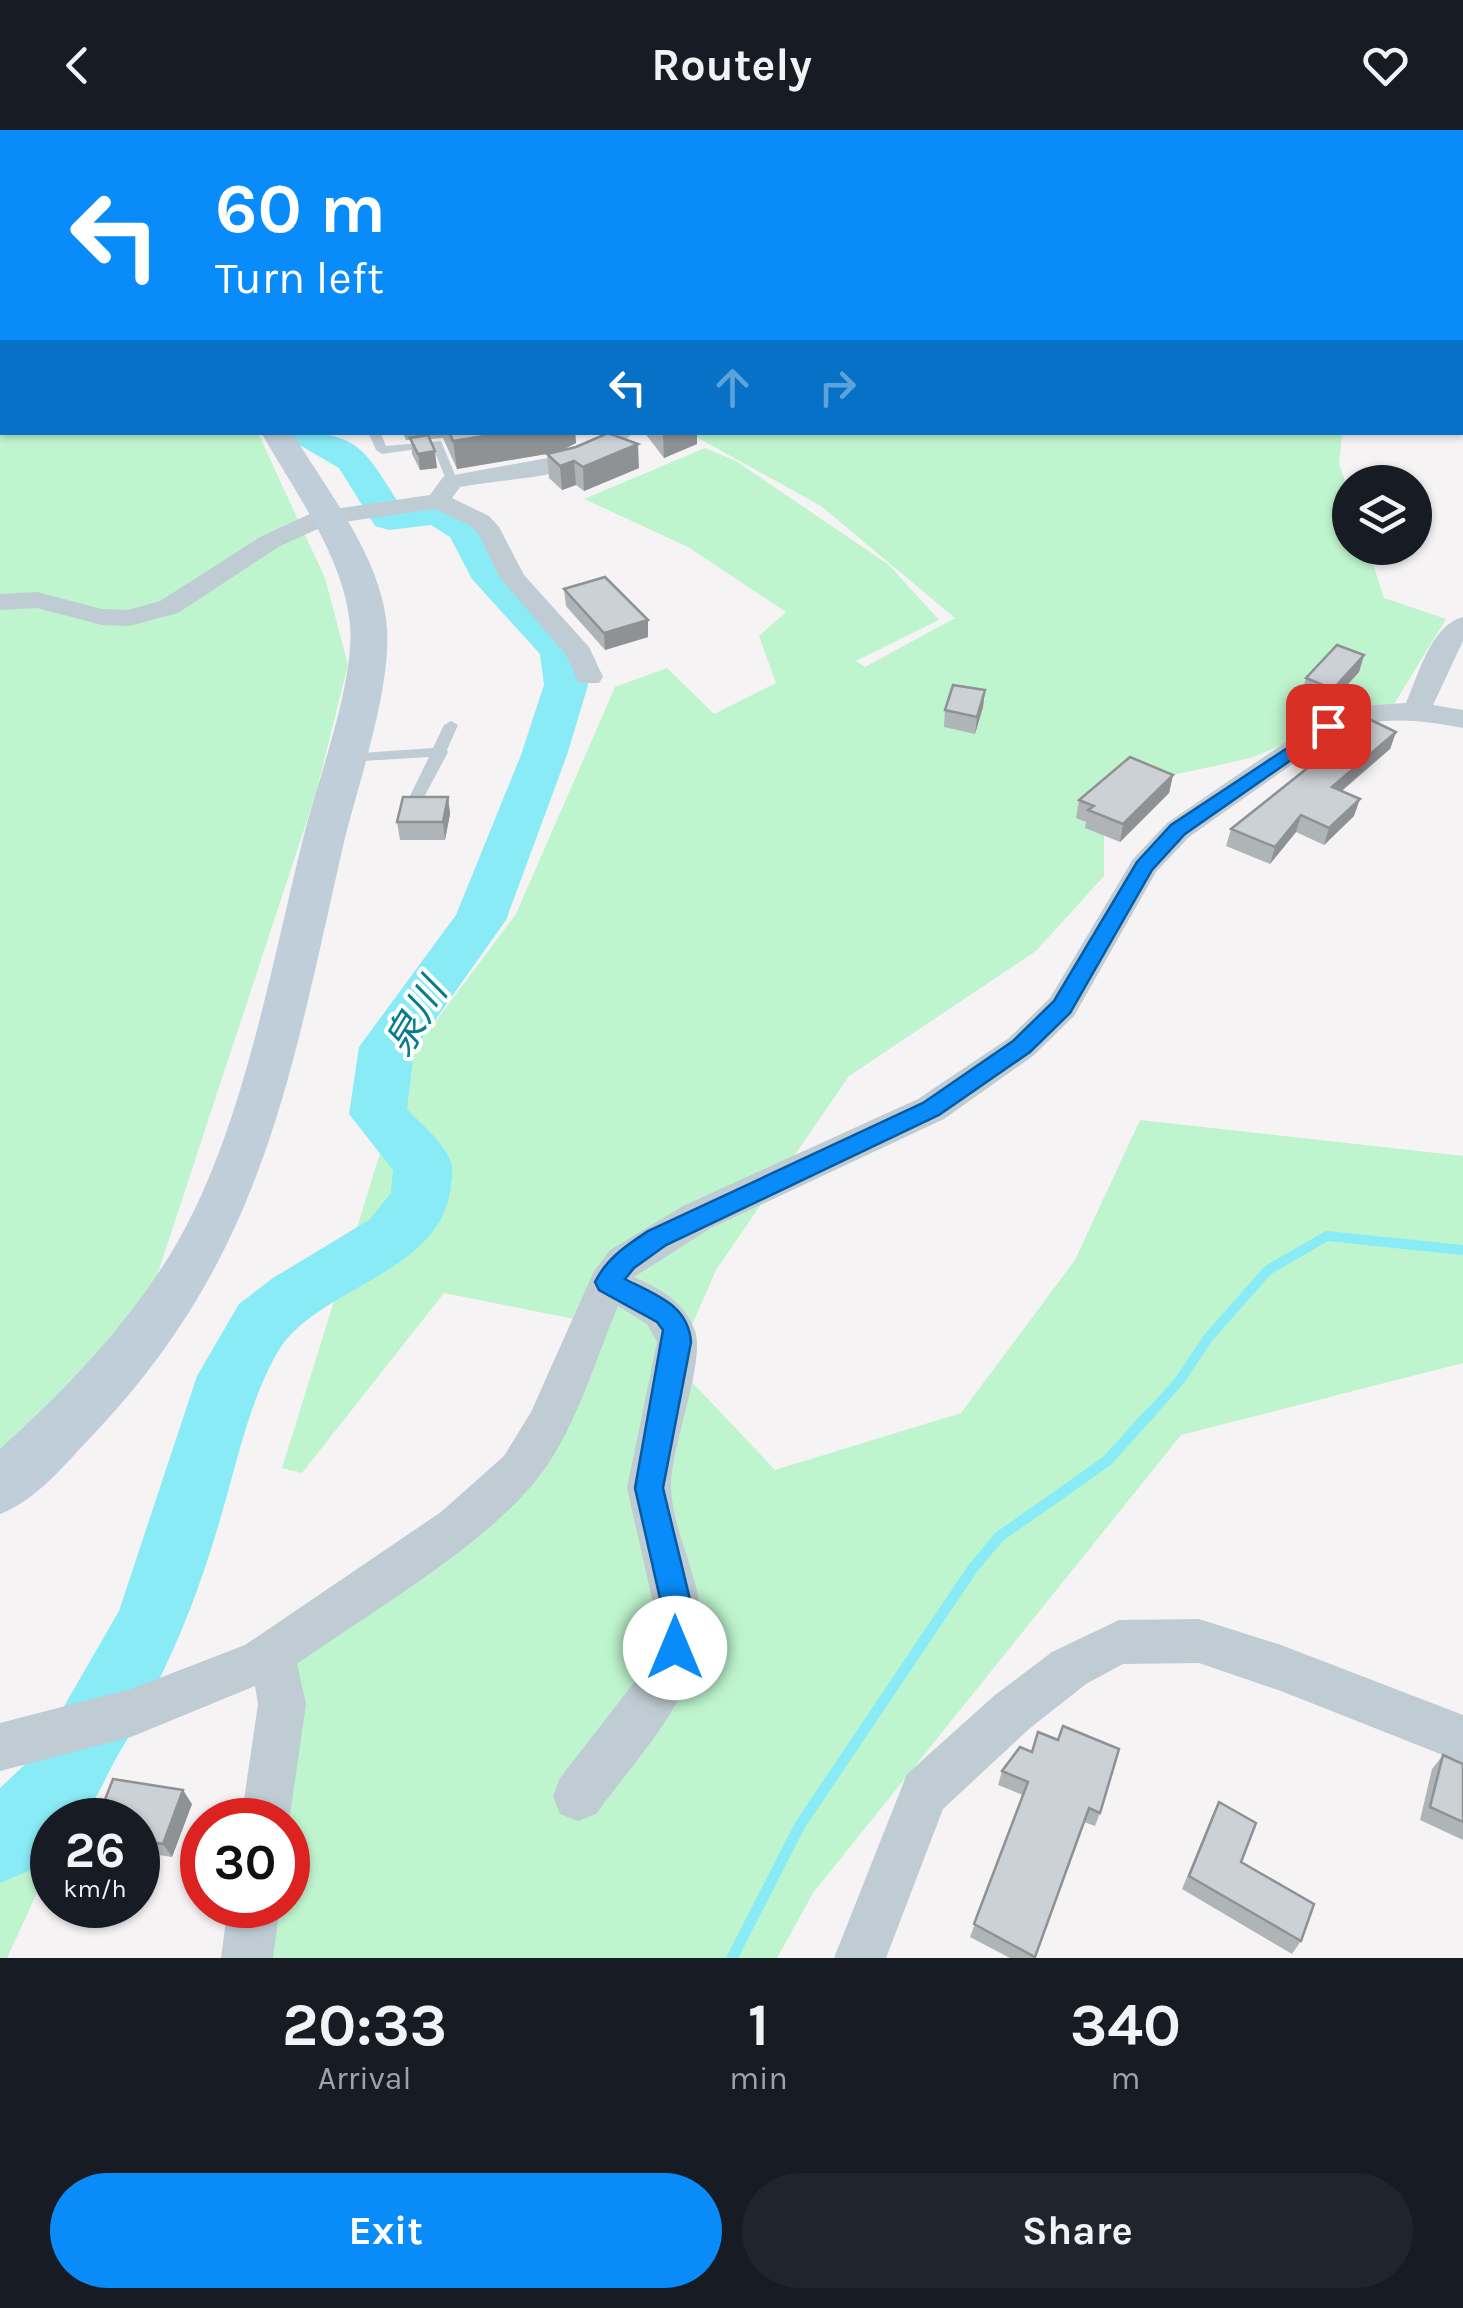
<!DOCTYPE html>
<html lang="en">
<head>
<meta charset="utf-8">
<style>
  :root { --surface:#171b24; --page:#20242c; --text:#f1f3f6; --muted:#9ea1a6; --accent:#098cf9 }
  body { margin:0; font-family:Karla,"Noto Sans JP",sans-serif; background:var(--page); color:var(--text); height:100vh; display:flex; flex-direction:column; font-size:38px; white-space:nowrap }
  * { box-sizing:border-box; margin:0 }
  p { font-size:32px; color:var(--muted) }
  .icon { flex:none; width:55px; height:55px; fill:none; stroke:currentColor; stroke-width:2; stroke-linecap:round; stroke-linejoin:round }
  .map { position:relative; height:1828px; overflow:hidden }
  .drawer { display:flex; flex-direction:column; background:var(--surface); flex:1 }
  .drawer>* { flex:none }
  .top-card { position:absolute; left:0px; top:0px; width:1465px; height:305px; box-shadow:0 2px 8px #0004; background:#098cf9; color:#fff; overflow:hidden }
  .buttons { position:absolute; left:1332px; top:335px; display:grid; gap:20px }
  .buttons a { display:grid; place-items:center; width:100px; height:100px; border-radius:50%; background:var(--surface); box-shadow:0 2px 8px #0004; font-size:50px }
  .speed { position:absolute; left:30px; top:1668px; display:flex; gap:20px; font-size:50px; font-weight:700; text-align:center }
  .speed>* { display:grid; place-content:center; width:130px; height:130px; border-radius:50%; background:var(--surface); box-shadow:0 2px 8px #0004; line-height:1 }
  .speed small { font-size:25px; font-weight:400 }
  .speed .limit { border:15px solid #d22; background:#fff; color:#111 }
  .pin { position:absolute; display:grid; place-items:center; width:85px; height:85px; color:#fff; margin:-42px; border-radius:20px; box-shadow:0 5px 15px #0006 }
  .me { position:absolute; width:110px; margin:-55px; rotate:0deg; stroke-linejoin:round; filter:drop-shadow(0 0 8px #0008) }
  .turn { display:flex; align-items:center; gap:35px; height:210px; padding:0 50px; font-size:45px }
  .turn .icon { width:130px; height:130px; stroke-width:2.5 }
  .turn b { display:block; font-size:70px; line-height:85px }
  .lanes { display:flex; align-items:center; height:95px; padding:0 50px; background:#0003; justify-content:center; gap:50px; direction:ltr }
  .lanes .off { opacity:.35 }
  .eta { display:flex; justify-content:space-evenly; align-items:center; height:170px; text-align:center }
  .eta b { font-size:60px; font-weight:700; line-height:70px }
  .primary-button { display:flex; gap:20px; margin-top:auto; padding:20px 50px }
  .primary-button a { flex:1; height:115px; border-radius:60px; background:var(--accent); color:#fff; font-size:40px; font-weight:700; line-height:115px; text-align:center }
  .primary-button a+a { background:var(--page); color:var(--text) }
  header { display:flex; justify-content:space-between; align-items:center; height:130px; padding:0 50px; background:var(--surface); font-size:45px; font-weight:700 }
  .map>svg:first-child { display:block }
  .green { fill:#bff5ce }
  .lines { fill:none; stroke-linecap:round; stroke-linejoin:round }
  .stream-far1 { stroke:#88ebf6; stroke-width:10 }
  .stream { stroke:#88ebf6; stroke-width:11 }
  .river { fill:#88ebf6; fill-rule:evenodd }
  .lane { fill:#c0ccd3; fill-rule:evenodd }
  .street { fill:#c0ccd3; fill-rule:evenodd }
  .secondary { fill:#bfced8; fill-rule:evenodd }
  .wall { fill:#afb4b7 }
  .shaded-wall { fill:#8f9295 }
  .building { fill:#ccd1d5; stroke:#8f9295; stroke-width:2.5 }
  .route { fill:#098cf9; stroke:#065ba2; stroke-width:2.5 }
  .labels { text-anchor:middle; stroke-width:8; stroke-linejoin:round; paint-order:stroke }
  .water-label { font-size:40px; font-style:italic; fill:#057d8a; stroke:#fff }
</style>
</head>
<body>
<header><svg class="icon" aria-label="back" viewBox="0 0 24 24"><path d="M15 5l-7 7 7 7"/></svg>Routely<svg class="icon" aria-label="heart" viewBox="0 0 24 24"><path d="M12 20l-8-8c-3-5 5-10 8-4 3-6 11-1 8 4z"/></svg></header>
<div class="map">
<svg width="1463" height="1828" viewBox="0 0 1463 1828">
  <rect width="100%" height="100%" fill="#f5f3f3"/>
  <path class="green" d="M0 68 2 302 258 303 325 448 348 535 316 663 148 1173 0 1323Z
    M689 303H1342L1339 334 1350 365V418H1368L1384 468 1446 489 1391 579 1325 597 1251 628 1118 657 1104 700V746L1036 821 849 946 716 1140 675 1234 775 1340 961 1283 1075 1130 1140 990 1463 1026V1233L1181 1305 813 1763 777 1828H228L237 1775H288V1690L277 1543 518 1340 589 1192 444 1163 302 1343 282 1338 411 924 516 784 615 557 667 538 714 584 776 553 759 506 786 482 688 417 584 369 705 318 736 331 889 435 939 490 856 531 865 537 955 488 821 376Z
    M65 1644 36 1765 7 1828H0V1676Z"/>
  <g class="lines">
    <path class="stream-far1" d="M1149 1285 1180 1250 1208 1208 1268 1140 1327 1106 1463 1120"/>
    <path class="stream" d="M732 1828 800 1695 973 1438 999 1407 1107 1331 1151 1282"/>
    <path class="river" d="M286 302C359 302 363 317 400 375L438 371 481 392 504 435 582 521 588 555 567 625 506 790 414 920 407 979C421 994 443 1011 451 1032 453 1039 452 1046 451 1054 444 1145 315 1156 277 1223 246 1278 235 1343 216 1403 192 1483 161 1554 118 1625 105 1647 97 1672 79 1690H52V1717L28 1741 0 1753V1658L37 1623 119 1481 197 1246 239 1174 273 1148 369 1090 391 1063 393 1040 349 984 359 917 456 785 521 625 544 555 540 524 472 449 450 407 431 395 389 400 375 396 339 338 291 310Z"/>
    <path class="lane" d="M557 0H567L568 2H559Z
      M1462 247H1463V253H1462Z
      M368 302H380L386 316 441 311 458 352 448 355 433 317 382 324 376 320Z
      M451 591 458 595 447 620 448 622 422 671 417 673 409 668 429 627 347 632 340 628 347 624 433 618 444 595Z"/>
    <path class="street" d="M607 302H633C594 350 516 346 460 357L452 368 489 386 499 397 524 445 589 517 603 547 599 553H579L566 525 500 448 479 405 471 396 435 379 329 394 280 416 178 483 129 496 102 495 37 478 0 480V464L37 462 102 479 128 480 160 471 262 406 314 382 430 365 443 347 559 326Z
      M1463 487V511L1433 575 1463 580V598C1420 590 1380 585 1338 602L1189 707 1156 742 1074 886 1033 926 944 989 711 1098 634 1147C661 1159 685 1172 695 1201 706 1232 669 1321 671 1359 674 1412 710 1461 699 1515 686 1579 633 1633 596 1684L578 1691 560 1684 553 1666 560 1648 643 1541 652 1518 656 1486 627 1358 657 1212 647 1194 618 1176C594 1233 574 1306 533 1354 478 1420 369 1483 297 1534L306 1574 288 1699V1690H241L258 1574 255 1556 131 1607 0 1641V1593L131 1559 245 1515 441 1382 504 1326 531 1282 594 1141 610 1120 683 1076 918 969 1009 908 1050 868 1133 729 1167 693 1318 590 1361 576 1406 573C1418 546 1431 495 1463 487Z
      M1199 1489 1281 1515 1463 1585V1633L1281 1561 1199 1533 1123 1534 1086 1554 1029 1599 943 1679 886 1828H834L907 1644 995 1565 1052 1522 1119 1490Z
      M228 1775H280L273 1828H221Z"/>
    <path class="secondary" d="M261 302H292C327 361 382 428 387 498 391 560 359 651 344 712 290 946 265 1125 91 1307 64 1335 37 1370 0 1384V1319C67 1258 131 1192 177 1113 244 997 272 831 305 701 320 644 355 550 350 494 343 425 294 361 261 302Z"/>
  </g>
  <path class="wall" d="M403 302H575L576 313 561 321 639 338 584 361 576 355 562 360 549 348 547 324 457 339 443 308 430 309 437 338 420 340 412 324 411 310H406Z
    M644 302H697V314L664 328Z
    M564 459 648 507 605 520 566 476Z
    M1364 525 1359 542 1328 576 1301 566 1306 548Z
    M985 560 983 577 975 604 944 597 945 580Z
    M1396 602 1390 619 1342 661 1354 686 1324 715 1296 702 1270 734 1226 716 1231 699Z
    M1173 645 1169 663 1120 712 1085 698 1086 692 1076 688 1079 670Z
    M448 667 450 684 445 710H400L397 692Z
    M1443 1625 1463 1634V1710L1420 1690 1432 1639Z
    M1002 1641 1100 1683 1095 1696 1084 1692 1035 1828H1010L970 1807 1023 1665 998 1655Z
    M1219 1672 1241 1732 1301 1811 1292 1824 1182 1759 1212 1686Z
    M192 1674 172 1727 138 1722V1690Z"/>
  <path class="shaded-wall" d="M509 302H575L576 313 558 322 457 339 453 311Z
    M668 302H697V314L664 328 663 304Z
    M638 314 639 338 584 361 583 337Z
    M435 321 437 338 420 340 418 324Z
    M574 331 576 355 562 360 560 336Z
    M648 490V507L605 520 604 503Z
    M1364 525 1359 542 1328 576 1333 559Z
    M985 560 983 577 975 604 977 587Z
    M1396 602 1390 619 1327 673 1332 657Z
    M1173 645 1169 663 1120 712 1123 694Z
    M448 667 450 684 445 710 443 692Z
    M1360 669 1354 686 1324 715 1329 698Z
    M1301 685 1296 702 1270 734 1275 717Z
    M183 1660 192 1674 172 1727 163 1714Z"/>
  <path class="building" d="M193 0H326L325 2H192Z
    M1138 0H1244L1247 2H1140Z
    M449 302H509L453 311Z
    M608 303 638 314 583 337 574 331 560 336 547 324 576 317Z
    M428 305 435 321 418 324 410 308Z
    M605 447 648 490 604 503 564 459Z
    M1337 515 1364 525 1333 559 1306 548Z
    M953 555 985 560 977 587 945 580Z
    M1369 589 1396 602 1332 657 1360 669 1329 698 1301 685 1275 717 1231 699Z
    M1130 627 1173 645 1123 694 1088 680 1094 676 1079 670Z
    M403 667H448L443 692H397Z
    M1063 1596 1119 1619 1100 1683 1089 1678 1035 1827 974 1794 1028 1652 1002 1641 1020 1617 1032 1622 1038 1602 1058 1610Z
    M1443 1625 1463 1634V1692L1430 1677Z
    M113 1649 183 1660 163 1714 138 1710V1690H97Z
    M1219 1672 1256 1693 1241 1732 1314 1774 1301 1811 1189 1746Z"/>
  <path class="route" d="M1328 591 1337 596 1334 600 1185 704 1152 740 1070 883 1030 922 939 985 666 1115 634 1138 625 1149C655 1165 688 1174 691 1212L663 1358 694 1486 686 1528 675 1532 664 1528 660 1518 664 1486 635 1358 663 1200 657 1192 599 1160 595 1152C607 1128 627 1115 648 1101L923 973 1013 911 1054 871 1137 732 1171 695Z"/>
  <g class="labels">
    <g class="water-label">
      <text transform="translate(415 887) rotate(-59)" y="14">泉川</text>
    </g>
  </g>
</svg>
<div class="buttons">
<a><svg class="icon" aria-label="layers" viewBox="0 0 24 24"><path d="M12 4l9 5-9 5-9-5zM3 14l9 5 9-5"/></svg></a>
</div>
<div class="speed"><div>26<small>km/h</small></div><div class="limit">30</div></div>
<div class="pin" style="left:1328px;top:596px;background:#d93025"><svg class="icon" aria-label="arrive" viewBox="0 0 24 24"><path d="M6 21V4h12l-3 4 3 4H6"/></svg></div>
<svg class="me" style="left:675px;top:1518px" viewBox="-20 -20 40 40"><circle r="19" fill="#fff"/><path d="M0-13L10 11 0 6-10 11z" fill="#098cf9"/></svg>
<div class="top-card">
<div class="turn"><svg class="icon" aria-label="left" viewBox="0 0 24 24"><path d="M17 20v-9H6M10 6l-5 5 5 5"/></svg><div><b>60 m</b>Turn left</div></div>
<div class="lanes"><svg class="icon" aria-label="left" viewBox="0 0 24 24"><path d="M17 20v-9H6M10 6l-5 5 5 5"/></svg><svg class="icon off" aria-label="ahead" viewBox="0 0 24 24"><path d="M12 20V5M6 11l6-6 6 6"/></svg><svg class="icon off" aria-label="right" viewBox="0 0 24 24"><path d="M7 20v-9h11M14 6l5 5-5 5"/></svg></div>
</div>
</div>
<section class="drawer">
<div class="eta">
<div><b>20:33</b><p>Arrival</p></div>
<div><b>1</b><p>min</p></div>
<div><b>340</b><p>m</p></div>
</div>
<div class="primary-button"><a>Exit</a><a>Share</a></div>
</section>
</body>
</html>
